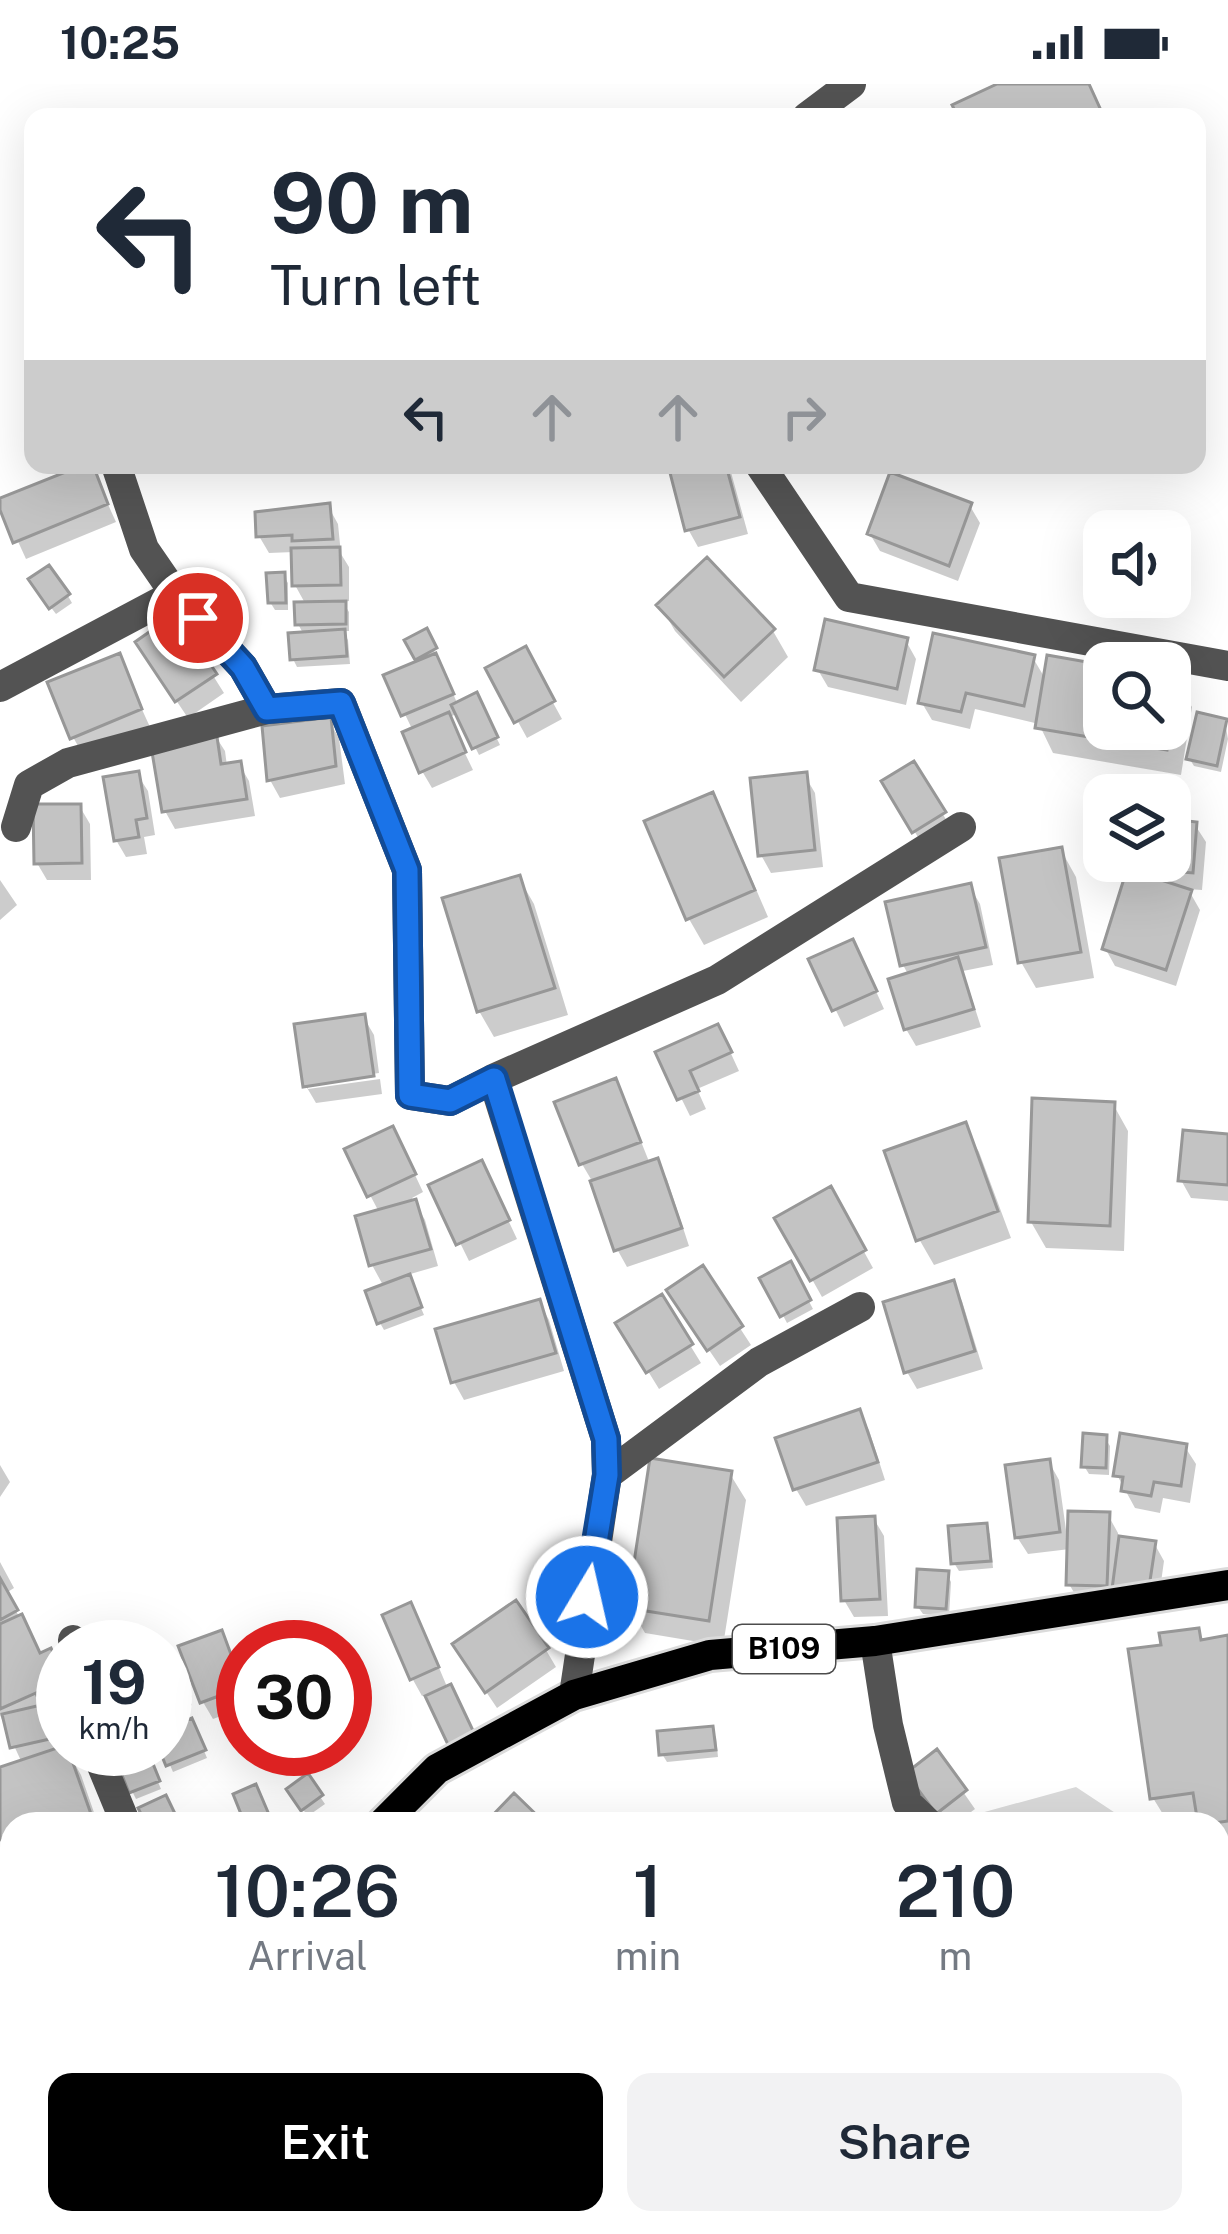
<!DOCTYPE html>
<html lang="en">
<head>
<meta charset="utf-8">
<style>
  :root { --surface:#fff; --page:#f2f2f3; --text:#1f2937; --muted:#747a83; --accent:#000 }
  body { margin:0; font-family:"Public Sans",sans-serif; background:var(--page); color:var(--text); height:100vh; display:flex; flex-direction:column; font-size:45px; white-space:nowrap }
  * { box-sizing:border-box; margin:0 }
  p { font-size:39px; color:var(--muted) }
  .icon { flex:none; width:66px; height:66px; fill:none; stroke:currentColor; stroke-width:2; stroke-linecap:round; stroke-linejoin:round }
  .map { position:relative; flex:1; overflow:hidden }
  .details { position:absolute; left:0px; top:1728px; width:1230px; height:423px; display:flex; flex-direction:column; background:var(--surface); border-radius:36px 36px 0 0; box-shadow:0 12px 48px #0002 }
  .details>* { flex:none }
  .banner { position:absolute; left:24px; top:24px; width:1182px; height:366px; border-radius:24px; box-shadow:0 12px 48px #0002; background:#fff; color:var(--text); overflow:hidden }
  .controls { position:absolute; left:1083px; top:426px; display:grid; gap:24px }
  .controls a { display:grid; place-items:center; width:108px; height:108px; border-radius:24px; background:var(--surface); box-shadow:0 12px 48px #0002; font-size:60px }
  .speed { position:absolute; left:36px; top:1536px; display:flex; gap:24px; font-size:60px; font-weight:700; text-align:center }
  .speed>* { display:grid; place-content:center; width:156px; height:156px; border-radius:50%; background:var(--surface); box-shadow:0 12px 48px #0002; line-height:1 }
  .speed small { font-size:30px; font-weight:400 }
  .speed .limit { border:18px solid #d22; background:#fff; color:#111 }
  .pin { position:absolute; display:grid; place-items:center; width:102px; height:102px; color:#fff; margin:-51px; border:6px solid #fff; border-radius:50%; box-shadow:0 3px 12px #0007 }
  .me { position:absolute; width:132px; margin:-66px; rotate:9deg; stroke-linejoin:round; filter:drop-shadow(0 0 9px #0008) }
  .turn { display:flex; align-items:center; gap:42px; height:252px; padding:0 48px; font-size:54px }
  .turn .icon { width:156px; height:156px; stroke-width:2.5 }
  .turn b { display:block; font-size:84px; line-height:102px }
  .lanes { display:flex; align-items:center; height:114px; padding:0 48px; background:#0003; justify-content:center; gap:60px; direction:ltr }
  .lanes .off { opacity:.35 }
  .eta { display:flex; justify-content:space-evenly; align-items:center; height:204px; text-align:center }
  .eta b { font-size:72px; font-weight:600; line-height:84px }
  .cta { display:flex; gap:24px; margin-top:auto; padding:24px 48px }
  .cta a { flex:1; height:138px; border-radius:24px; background:var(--accent); color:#fff; font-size:48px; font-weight:600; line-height:138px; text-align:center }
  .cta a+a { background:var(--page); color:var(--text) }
  .status { display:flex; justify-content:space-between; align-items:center; height:84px; padding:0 60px; background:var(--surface); direction:ltr }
  .status svg { height:33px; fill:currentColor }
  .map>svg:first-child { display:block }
  .green { fill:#dadada }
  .shadow { fill:#0003 }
  .building { fill:#c3c3c3; stroke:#979797; stroke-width:3 }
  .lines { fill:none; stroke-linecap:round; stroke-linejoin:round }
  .major-casing { stroke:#dbdbdb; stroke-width:36 }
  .minor { stroke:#535353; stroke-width:30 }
  .major { stroke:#000; stroke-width:30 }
  .route-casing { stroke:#114b97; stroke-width:30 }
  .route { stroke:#1a73e8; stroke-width:21 }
  .labels { text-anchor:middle; stroke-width:9; stroke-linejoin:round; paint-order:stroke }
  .shield { fill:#fff; stroke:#4c4c4c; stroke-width:3 }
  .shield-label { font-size:30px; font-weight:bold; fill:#000 }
</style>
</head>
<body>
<div class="status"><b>10:25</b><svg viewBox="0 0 49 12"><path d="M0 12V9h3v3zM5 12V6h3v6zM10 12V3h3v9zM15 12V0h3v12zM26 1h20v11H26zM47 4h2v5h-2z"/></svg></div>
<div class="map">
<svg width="1228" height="2150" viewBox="0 0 1228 2150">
  <rect width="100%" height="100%" fill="#fff"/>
  <path class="green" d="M1076 1703 1132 1740H967L970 1732Z
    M1228 1776V2150H943L955 2139H1218V1777Z"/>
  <path class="shadow" d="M90 381 116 438 26 475 0 418Z
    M671 381H729L748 450 698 463 688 445Z
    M328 422 338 440 341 470 349 483V517L343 518 349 528V547H343L348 556 350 580 297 583 293 575 304 551 298 540 306 521 295 501 294 468 269 469 259 452Z
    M970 422 980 439 958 497 880 467 870 450Z
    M707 477 773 547 788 573 741 618 675 547 660 521Z
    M283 491 288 499V526H275L270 518Z
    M36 504 68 512 72 519 56 530Z
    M176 533 224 609 188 634 149 576Z
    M426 548 458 621 480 620 500 661 479 671 458 629 448 634 473 686 432 704 422 687 413 647 387 593 420 579 408 557Z
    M906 557 916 575 906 621 828 603 818 586Z
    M524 566 562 635 527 654 489 585Z
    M118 573 150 643 83 671 73 653Z
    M1033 574 1046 596 1104 584V645H1170V595L1176 597 1192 623 1181 691 1053 669 1039 640 975 625 970 645 932 636 922 619Z
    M329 637 339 654 345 700 280 714 270 696Z
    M1225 638 1228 655 1221 688 1194 682 1189 674Z
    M214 650 225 667 227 682 239 680 249 697 255 732 175 745 165 727Z
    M913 681 953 747 925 765 885 698Z
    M137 690 148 707 155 751 144 753 147 770 126 773 116 756Z
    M805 692 815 709 823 783 771 789 761 771Z
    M712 712 727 738 768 833 704 861 689 835 648 739Z
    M80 723 90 740 91 796H47L37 779Z
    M1170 738 1195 741 1206 758 1202 806 1188 805 1200 826 1176 902 1115 882 1105 864 1137 792 1132 783 1133 777H1170Z
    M1061 766 1076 793 1094 894 1036 904 1021 878Z
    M519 794 534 820 568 931 494 953 479 927Z
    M0 796 17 821 0 836Z
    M970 803 980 820 993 881 963 887 981 943 916 962 906 945 909 892 903 881Z
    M862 876 884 925 844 943 812 877Z
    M364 934 374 951 379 989 308 999V1005L380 995 382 1010 316 1019 306 1002Z
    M727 961 739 987 697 1005 706 1025 690 1032 659 969Z
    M614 998 624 1015 650 1080 657 1078 667 1095 689 1162 627 1183 617 1165 592 1097 582 1080 558 1020Z
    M1113 1020 1128 1047 1124 1167 1046 1164 1031 1138Z
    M964 1042 979 1068 1011 1154 934 1181 919 1155Z
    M1228 1053V1117L1191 1114 1181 1096Z
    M402 1063 423 1108 412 1114 425 1136 438 1182 407 1191 424 1231 384 1246 380 1239 384 1203 372 1181 379 1128 370 1111Z
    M490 1097 517 1155 469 1177 432 1102Z
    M830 1106 873 1184 822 1213 778 1135Z
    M790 1181 813 1225 787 1239 764 1195Z
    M702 1186 751 1261 720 1282 680 1224Z
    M952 1200 962 1217 983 1285 917 1305 907 1288Z
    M661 1214 701 1279 659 1305 619 1240Z
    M539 1218 549 1236 564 1287 464 1316 454 1298 439 1247Z
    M859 1329 869 1346 885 1396 806 1422 796 1405Z
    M1105 1354 1110 1362 1109 1391 1089 1390 1084 1382Z
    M1185 1363 1196 1380 1190 1419 1163 1414 1160 1429 1135 1424 1117 1391Z
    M1049 1378 1059 1396 1067 1453 1108 1431 1118 1449V1455L1154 1459 1164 1477 1157 1527 1079 1517 1069 1500 1070 1465 1028 1470 1017 1453Z
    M0 1381 10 1398 0 1413Z
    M730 1390 746 1416 723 1562 645 1549 630 1523Z
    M874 1435 884 1452 888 1532 854 1533 844 1516Z
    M985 1442 990 1450 993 1484 959 1487 954 1479Z
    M0 1478 14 1504 6 1509 41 1572 63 1592V1665H90L69 1670 81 1691 98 1740H12V1777L0 1756V1687L22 1679 0 1631Z
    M947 1490 951 1498 949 1532 923 1530 918 1523Z
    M420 1539 448 1605 453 1665 427 1610 422 1612 412 1594Z
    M1197 1547 1203 1558 1228 1554V1765L1218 1766V1740H1201V1736L1169 1740 1153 1714 1164 1563Z
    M220 1549 243 1600V1624L213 1635 203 1618 182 1564Z
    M546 1566 556 1583 497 1624 466 1578Z
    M165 1583 177 1587 192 1621 167 1632 165 1627Z
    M195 1645 207 1674 173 1688 163 1665H165V1648Z
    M711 1646 716 1653 718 1673 667 1678 662 1670Z
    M138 1665H144L161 1705 136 1715 132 1707Z
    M936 1669 975 1725 955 1740H944L920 1707Z
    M307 1694 325 1720 308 1732 294 1714Z
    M12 1823V1855L0 1836Z
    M12 2018V2073L0 2064V2034Z"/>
  <path class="building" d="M997 0H1089L1104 33H958L952 21Z
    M83 381H93L108 420 13 459 0 426V414Z
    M668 381H726L740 433 685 447Z
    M890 388 972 419 949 482 867 450Z
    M330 419 333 455 292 457V451L256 453 255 428Z
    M340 463 341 501 292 502 291 464Z
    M707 473 775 545 724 593 656 521Z
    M49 481 70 510 49 525 28 495Z
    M285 488 286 519H268L266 489Z
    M346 517V540L295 541 294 518Z
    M176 529 217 590 175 618 135 558Z
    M825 535 908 554 897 605 814 586Z
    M427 544 437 564 415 576 404 556Z
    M345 545 347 572 290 576 288 549Z
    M933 549 1035 571 1024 622 966 609 961 628 918 619Z
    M526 562 555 617 514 639 485 584Z
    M120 569 142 625 70 655 47 598Z
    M436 569 454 610 401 632 383 591Z
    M1047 571 1104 581V645H1170V592L1178 594 1167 666 1035 644Z
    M477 608 498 653 472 665 451 621Z
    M449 628 466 668 419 689 402 648Z
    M1197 628 1227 635 1217 682 1186 675Z
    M331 633 336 682 267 697 262 642Z
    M216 646 221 680 241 677 247 715 162 728 150 656Z
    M914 677 946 728 912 749 881 697Z
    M139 687 147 734 136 736 139 753 114 757 103 693Z
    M807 688 815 766 758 772 750 694Z
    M713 708 755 806 686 836 644 737Z
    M33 720H81L82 779 34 780Z
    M1170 735 1197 738 1193 789 1129 784 1130 777H1170Z
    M1062 763 1081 868 1018 879 999 774Z
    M1127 785 1192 806 1166 886 1102 865Z
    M520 791 555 904 477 928 442 814Z
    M971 799 986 863 900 882 885 818Z
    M853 855 877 907 832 927 808 875Z
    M958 873 974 925 904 946 888 895Z
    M365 930 374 992 303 1003 294 940Z
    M718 940 732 968 690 987 699 1007 677 1016 655 968Z
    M616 994 641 1058 579 1081 554 1018Z
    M1032 1014 1115 1018 1110 1142 1028 1138Z
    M966 1038 998 1127 916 1157 884 1067Z
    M393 1042 416 1090 367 1113 344 1065Z
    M1183 1046 1228 1050V1101L1178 1097Z
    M658 1074 682 1144 614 1167 590 1097Z
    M482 1076 510 1136 456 1161 428 1101Z
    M831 1102 866 1166 810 1197 774 1134Z
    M416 1115 431 1165 369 1182 355 1132Z
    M791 1177 811 1216 780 1233 759 1194Z
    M703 1181 743 1242 707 1267 666 1206Z
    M410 1190 422 1223 377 1240 365 1207Z
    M954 1196 975 1267 904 1289 883 1218Z
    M662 1210 693 1260 646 1289 615 1239Z
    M540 1215 556 1269 451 1299 435 1245Z
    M860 1325 878 1378 793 1406 775 1354Z
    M1083 1349 1107 1351 1106 1384 1081 1383Z
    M1120 1349 1187 1360 1181 1402 1154 1398 1151 1412 1121 1407 1123 1393 1113 1392Z
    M650 1374 732 1387 709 1537 627 1524Z
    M1050 1375 1060 1448 1015 1454 1005 1381Z
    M1068 1427 1110 1428 1107 1502 1066 1501Z
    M875 1432 880 1515 841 1517 837 1434Z
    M987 1439 991 1477 951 1480 948 1442Z
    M1119 1452 1156 1457 1148 1510 1112 1505Z
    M917 1485 949 1487 946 1525 915 1523Z
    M0 1494 18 1526 0 1536Z
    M516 1516 549 1564 485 1609 452 1560Z
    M411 1518 439 1583 410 1596 382 1531Z
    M22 1530 40 1569 51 1564 63 1590V1606L39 1617 36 1609 0 1625V1540Z
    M1199 1544 1201 1556 1228 1551V1737L1207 1740H1198L1193 1709 1150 1715 1128 1565 1161 1561 1159 1549Z
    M222 1546 243 1603 200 1619 178 1562Z
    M174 1576 190 1613 165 1623V1579Z
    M451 1600 477 1655 451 1667 425 1612Z
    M63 1616V1652L10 1664 2 1630Z
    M192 1634 206 1666 166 1682 159 1665H165V1645Z
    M713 1642 716 1666 659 1671 657 1647Z
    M63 1662V1665H68L91 1730 84 1731 86 1740H12V1752L0 1756V1683Z
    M129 1665H147L160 1697 129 1709 114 1671Z
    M937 1665 967 1706 936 1730 906 1689Z
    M308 1689 323 1711 301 1727 286 1705Z
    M256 1700 273 1740H245L233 1710Z
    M514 1709 546 1740 486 1738Z
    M166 1711 180 1740H146L138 1724Z
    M12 2013V2066L0 2057V2029Z
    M10 2087 12 2139H62L54 2150H0V2102Z
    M454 2139H491L493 2150H431L430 2141Z
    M573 2139H625L634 2147 632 2150H563Z"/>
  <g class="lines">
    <defs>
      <path id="major" d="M382 1740 437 1685 574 1611 710 1571 875 1557 1228 1501
        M68 2150 74 2139"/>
    </defs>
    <use href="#major" class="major-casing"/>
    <path class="minor" d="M807 33 851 0
      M116 381 144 465 175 510 243 583 267 625
      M760 381 849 513 1228 582
      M0 603 175 510
      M16 743 29 701 68 679 267 625 341 619 407 786 410 1011 450 1017 493 995
      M607 1391 759 1278 860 1223
      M73 1556 74 1563
      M875 1557 888 1641 907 1719 929 1740
      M574 1611 607 1391 606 1355 493 995 717 896 961 743
      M95 1665 126 1740
      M0 1904 12 1924
      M1085 2150 1089 2139"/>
    <use href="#major" class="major"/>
  </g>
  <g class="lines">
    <defs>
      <path id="route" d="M198 534 243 583 267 625 341 619 407 786 410 1011 450 1017 494 995 606 1355 607 1391 587 1513"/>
    </defs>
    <use href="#route" class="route-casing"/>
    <use href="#route" class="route"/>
  </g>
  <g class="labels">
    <rect class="shield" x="733" y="1541" width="102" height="48" rx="9"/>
    <g class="shield-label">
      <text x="784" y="1575">B109</text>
    </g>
  </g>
</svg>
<div class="controls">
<a><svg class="icon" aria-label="sound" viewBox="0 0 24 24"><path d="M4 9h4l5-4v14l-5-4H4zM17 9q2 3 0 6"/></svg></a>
<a><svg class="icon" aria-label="search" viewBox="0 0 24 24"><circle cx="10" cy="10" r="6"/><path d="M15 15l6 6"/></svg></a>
<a><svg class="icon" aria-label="layers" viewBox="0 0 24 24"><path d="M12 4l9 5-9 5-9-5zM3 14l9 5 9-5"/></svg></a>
</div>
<div class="speed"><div>19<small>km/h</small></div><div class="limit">30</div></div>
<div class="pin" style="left:198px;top:534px;background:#d93025"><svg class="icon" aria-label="arrive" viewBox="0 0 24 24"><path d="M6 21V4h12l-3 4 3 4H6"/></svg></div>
<svg class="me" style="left:587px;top:1513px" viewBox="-20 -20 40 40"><circle r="17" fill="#1a73e8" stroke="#fff" stroke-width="3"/><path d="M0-11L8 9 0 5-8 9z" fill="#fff"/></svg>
<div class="banner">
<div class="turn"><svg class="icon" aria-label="left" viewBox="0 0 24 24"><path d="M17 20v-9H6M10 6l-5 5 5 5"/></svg><div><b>90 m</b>Turn left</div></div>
<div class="lanes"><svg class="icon" aria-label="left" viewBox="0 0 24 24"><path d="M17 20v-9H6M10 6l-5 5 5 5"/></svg><svg class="icon off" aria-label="ahead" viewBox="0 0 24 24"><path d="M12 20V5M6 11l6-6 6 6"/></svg><svg class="icon off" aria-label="ahead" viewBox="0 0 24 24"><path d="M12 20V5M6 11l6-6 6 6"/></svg><svg class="icon off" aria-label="right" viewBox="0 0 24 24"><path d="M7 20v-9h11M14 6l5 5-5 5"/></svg></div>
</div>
<section class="details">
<div class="eta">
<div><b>10:26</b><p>Arrival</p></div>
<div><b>1</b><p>min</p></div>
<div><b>210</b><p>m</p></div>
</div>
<div class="cta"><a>Exit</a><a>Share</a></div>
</section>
</div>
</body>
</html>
